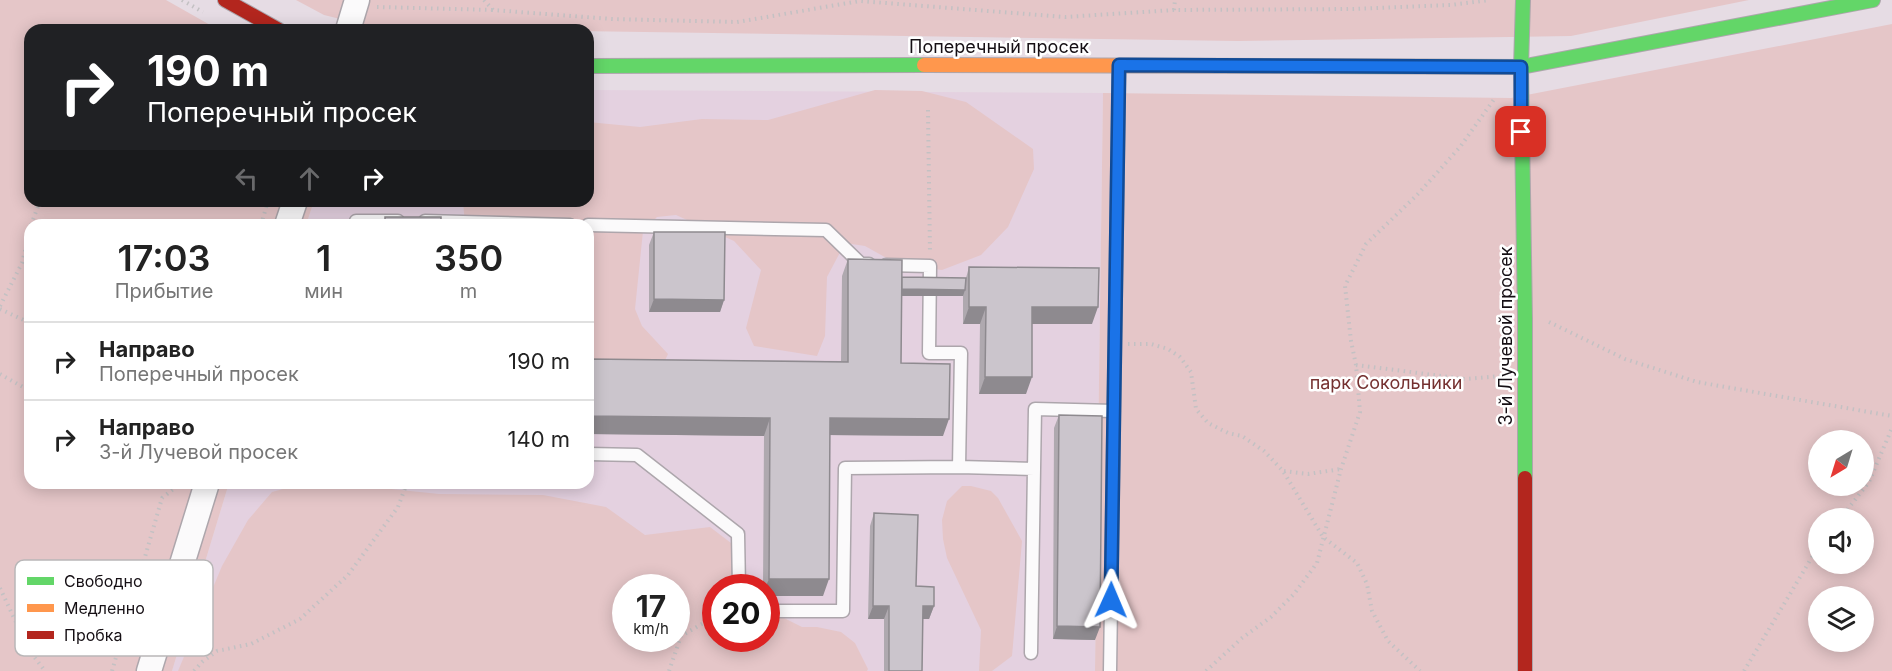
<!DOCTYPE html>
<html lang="ru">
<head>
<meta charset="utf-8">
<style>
  :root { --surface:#fff; --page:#f2f2f2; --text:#222; --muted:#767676; --line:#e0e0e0 }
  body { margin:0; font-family:Inter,sans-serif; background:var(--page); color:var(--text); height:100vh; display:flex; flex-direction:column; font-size:22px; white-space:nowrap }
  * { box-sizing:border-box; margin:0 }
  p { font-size:20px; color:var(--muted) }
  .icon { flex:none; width:33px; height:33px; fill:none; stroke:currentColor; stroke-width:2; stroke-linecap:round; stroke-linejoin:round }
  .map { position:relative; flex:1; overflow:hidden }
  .side { position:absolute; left:24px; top:219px; width:570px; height:270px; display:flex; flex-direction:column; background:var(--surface); border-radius:18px; box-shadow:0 3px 15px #0003 }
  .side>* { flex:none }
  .hud { position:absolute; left:24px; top:24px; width:570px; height:183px; border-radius:18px; box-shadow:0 3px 15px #0003; background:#202124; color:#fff; overflow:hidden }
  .needle { width:39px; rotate:218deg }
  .tools { position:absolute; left:1808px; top:430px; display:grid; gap:12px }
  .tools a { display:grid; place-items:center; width:66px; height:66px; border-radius:50%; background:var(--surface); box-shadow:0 3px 15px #0003; font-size:30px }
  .speed { position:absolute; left:612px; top:574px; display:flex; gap:12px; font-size:30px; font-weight:700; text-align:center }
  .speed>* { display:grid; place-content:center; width:78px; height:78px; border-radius:50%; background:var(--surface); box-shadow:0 3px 15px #0003; line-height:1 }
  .speed small { font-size:15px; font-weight:400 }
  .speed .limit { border:9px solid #d22; background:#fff; color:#111 }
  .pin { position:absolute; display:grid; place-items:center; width:51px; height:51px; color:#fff; margin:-26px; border-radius:12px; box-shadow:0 3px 9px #0006 }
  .me { position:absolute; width:66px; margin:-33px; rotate:1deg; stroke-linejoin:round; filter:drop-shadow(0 0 4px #0008) }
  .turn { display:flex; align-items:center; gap:21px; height:126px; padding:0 24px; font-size:27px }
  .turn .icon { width:78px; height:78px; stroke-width:2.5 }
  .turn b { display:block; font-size:42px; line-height:51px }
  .lanes { display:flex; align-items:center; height:57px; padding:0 24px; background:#0003; justify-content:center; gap:30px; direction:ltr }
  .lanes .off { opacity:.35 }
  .eta { display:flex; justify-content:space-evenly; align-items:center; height:102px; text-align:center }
  .eta b { font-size:36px; font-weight:600; line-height:42px }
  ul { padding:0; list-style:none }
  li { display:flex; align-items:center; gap:18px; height:78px; padding:0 24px; border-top:2px solid var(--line) }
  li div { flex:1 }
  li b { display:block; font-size:22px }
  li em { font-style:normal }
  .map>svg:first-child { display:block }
  .built { fill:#e4d1e0; fill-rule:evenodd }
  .green { fill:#e5c6c8; fill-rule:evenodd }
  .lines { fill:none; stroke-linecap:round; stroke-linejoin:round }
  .lane-casing { stroke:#ada6ac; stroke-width:15 }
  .street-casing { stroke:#ada6ac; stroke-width:27 }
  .fast-casing { stroke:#ada6ac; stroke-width:16 }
  .slow-casing { stroke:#ada6ac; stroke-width:16 }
  .jam-casing { stroke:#ada6ac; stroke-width:16 }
  .path { stroke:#c3c1c3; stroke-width:4; stroke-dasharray:1.5 4.5; stroke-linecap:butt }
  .lane { stroke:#fbfafb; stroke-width:12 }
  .street { stroke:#fbfafb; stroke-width:24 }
  .fast { stroke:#63d668; stroke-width:14 }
  .slow { stroke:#ff974d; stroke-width:14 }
  .jam { stroke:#b3261e; stroke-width:14 }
  .wall { fill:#afa9af }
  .shaded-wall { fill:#8e8a8f }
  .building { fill:#cbc5cc; stroke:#8e8a8f; stroke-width:1.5 }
  .route-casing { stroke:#114b97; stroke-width:15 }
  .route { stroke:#1a73e8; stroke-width:10 }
  .labels { text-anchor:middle; stroke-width:5; stroke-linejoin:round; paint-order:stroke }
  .street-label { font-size:18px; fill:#150f14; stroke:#fff }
  .park-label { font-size:18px; fill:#753130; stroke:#fff }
  .key { fill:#fff; stroke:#b9b7b8; stroke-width:1.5 }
  .key-label { font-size:16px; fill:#150f14 }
</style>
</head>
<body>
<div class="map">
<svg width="1892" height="671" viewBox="0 0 1892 671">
  <rect width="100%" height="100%" fill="#e6dce4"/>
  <path class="built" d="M588 90 1103 93 1095 671H172L229 483H588V225H306L314 201H588ZM626 588H676V639H626ZM716 588H766V639H716Z"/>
  <path class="green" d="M0 0H166L219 30H30V201H314L306 225H30V483H229L172 671H0Z
    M296 0H1749L1571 36 1238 41 377 28 324 15Z
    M1892 24V671H1095L1103 93 1511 98ZM1818 441H1863V486H1818ZM1818 519H1863V564H1818ZM1818 597H1863V642H1818Z
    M875 90 922 91 966 102 1033 149 1034 169 1008 227 981 255 942 270 899 265 865 246 845 243 827 277 825 336 817 356 754 346 746 328 761 270 734 241 676 215 657 217 643 231 635 309 642 326 668 354 660 371 588 367V225H465L463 201H588V122L640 127 702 119 768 120Z
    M305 483H333L439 494 543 495 606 507 645 535 710 527 731 543 733 574 730 588H716V639H766L767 613 784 618 802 627H817L841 632 855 643 868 669 867 671H178L222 566 248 520 272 492ZM626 588H676V639H626Z
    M962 486H971L991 491 998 498 1022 541 1012 656 992 671H979L981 630 947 558 943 539 942 520 947 501Z"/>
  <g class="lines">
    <defs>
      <path id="lane" d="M425 221 570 225
        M356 225V221H398
        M588 225 826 230 861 264H869
        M886 265 930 266 929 353H961L959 467 1034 469 1035 409 1114 411
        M588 454 637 455 738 534 739 588
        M766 611H843L845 468 959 467
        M1031 653 1034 469
        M1110 671 1119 66"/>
      <path id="street" d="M348 30 357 0
        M287 225 295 201
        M149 671 207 483"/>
      <path id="fast" d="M1523 0 1521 67 1525 319V478
        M588 66 924 65
        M1307 66 1521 67 1873 0"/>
      <path id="slow" d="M924 65 1307 66"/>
      <path id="jam" d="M225 0 279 30
        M1525 478V671"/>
    </defs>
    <use href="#lane" class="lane-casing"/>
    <use href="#street" class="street-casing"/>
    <use href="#fast" class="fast-casing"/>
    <use href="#slow" class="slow-casing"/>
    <use href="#jam" class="jam-casing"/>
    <path class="path" d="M182 0 203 12
      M484 0 493 10 612 19 737 22 860 1 1065 17 1174 10 1353 9 1451 5 1490 0
      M377 7 493 10
      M1174 10 1175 0
      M928 110 930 253
      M31 225 40 201
      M261 225 268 201
      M0 306 22 263 30 231
      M0 309 30 323
      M1549 322 1625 359 1697 382 1892 416
      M1128 344H1151L1168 349 1180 357 1191 372 1196 409 1208 423 1228 433 1242 436 1264 451 1283 471 1323 537 1357 563 1367 584 1372 611 1388 641 1420 671
      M1356 365 1465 379 1502 376
      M0 374 30 391
      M1284 471 1308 474 1341 469
      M1840 519 1869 482 1892 428
      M0 588 29 650 45 671
      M112 671 162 498 181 483
      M194 671 202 662 217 651 251 644 300 619 348 575 398 507 407 483
      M669 671 681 636 716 616
      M1206 671 1242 638 1271 617 1294 594 1317 563 1341 469 1360 412 1356 365 1351 341 1345 286 1366 244 1418 194 1460 147 1495 98
      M1744 671 1818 547"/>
    <use href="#lane" class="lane"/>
    <use href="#street" class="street"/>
    <use href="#fast" class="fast"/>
    <use href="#slow" class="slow"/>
    <use href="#jam" class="jam"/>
  </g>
  <path class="wall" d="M654 232 724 300 720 312H649V245Z
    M848 259 902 277 966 278 969 267 1092 324H1032L1026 394H979L980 324H963V296H902L901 363 943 436 830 435 823 596H766V588H763L764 436 588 434V359L841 361 842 276Z
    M1059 415 1095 640 1053 639 1054 428Z
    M874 513 916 586 934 606 929 619H923L922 671H884V619H868L870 526Z"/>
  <path class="shaded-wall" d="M382 201H444L442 206H381Z
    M898 289 965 290 963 296H896Z
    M654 299 724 300 720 312H649Z
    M969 307H986L980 324H963Z
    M1032 307H1098L1092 324H1026Z
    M985 377H1032L1026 394H979Z
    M588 416 770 418 764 436 588 434Z
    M830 418 949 419 943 436 824 435Z
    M769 579H829L823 596H766V588H765Z
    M873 606H889L884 619H868Z
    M923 606H934L929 619H918Z
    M1057 626 1100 627 1095 640 1053 639Z"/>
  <path class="building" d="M385 217H441V225H385Z
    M654 232H725L724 300 654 299Z
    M848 259 902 260 901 363 950 364 949 419 830 418 829 579H769L770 418 588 416V359L848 362Z
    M969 267 1099 268 1098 307H1032V377H985L986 307H969Z
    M902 277 966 278 965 290 902 289Z
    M1059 415 1102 416 1100 627 1057 626Z
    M874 513 918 515 916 586 934 587V606H923L922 671H889V606H873Z"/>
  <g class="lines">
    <defs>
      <path id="route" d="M1111 600 1119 65 1521 67V132"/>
    </defs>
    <use href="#route" class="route-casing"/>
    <use href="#route" class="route"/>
  </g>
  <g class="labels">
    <g class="street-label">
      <text x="999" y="53">Поперечный просек</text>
      <text transform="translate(1506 336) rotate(-90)" y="6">3-й Лучевой просек</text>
    </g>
    <g class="park-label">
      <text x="1386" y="389">парк Сокольники</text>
    </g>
  </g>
  <rect x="15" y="560" width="198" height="96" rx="9" class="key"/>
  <rect x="27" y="577" width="27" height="8" fill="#63d668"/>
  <rect x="27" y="604" width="27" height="8" fill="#ff974d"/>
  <rect x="27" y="631" width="27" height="8" fill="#b3261e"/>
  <g class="key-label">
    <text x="64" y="587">Свободно</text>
    <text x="64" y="614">Медленно</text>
    <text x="64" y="641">Пробка</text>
  </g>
</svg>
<div class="tools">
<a><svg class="needle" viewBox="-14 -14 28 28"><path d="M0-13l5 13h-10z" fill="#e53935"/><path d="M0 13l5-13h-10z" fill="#767676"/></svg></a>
<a><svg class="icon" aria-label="sound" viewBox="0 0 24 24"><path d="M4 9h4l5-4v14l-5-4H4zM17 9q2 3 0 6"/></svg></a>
<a><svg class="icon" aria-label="layers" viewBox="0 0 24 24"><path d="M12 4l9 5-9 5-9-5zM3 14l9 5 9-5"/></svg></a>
</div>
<div class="speed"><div>17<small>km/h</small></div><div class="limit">20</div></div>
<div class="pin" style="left:1521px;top:132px;background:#d93025"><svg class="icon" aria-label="arrive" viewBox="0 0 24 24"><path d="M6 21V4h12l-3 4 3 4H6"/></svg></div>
<svg class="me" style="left:1111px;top:600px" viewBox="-20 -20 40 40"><path d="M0-17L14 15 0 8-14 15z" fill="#1a73e8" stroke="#fff" stroke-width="4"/></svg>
<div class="hud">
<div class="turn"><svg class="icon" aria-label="right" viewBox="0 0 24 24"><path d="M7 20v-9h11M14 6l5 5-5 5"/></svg><div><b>190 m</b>Поперечный просек</div></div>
<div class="lanes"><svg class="icon off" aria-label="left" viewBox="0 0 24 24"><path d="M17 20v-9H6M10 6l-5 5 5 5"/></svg><svg class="icon off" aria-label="ahead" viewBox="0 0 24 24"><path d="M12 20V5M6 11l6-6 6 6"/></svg><svg class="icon" aria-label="right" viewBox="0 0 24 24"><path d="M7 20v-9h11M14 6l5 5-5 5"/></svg></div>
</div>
<section class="side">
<div class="eta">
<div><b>17:03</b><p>Прибытие</p></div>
<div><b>1</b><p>мин</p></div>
<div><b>350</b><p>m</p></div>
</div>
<ul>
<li><svg class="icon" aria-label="right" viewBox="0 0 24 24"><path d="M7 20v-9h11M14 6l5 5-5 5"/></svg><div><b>Направо</b><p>Поперечный просек</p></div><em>190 m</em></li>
<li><svg class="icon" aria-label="right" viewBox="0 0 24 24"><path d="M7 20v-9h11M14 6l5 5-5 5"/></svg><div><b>Направо</b><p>3-й Лучевой просек</p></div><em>140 m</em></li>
</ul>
</section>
</div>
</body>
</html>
